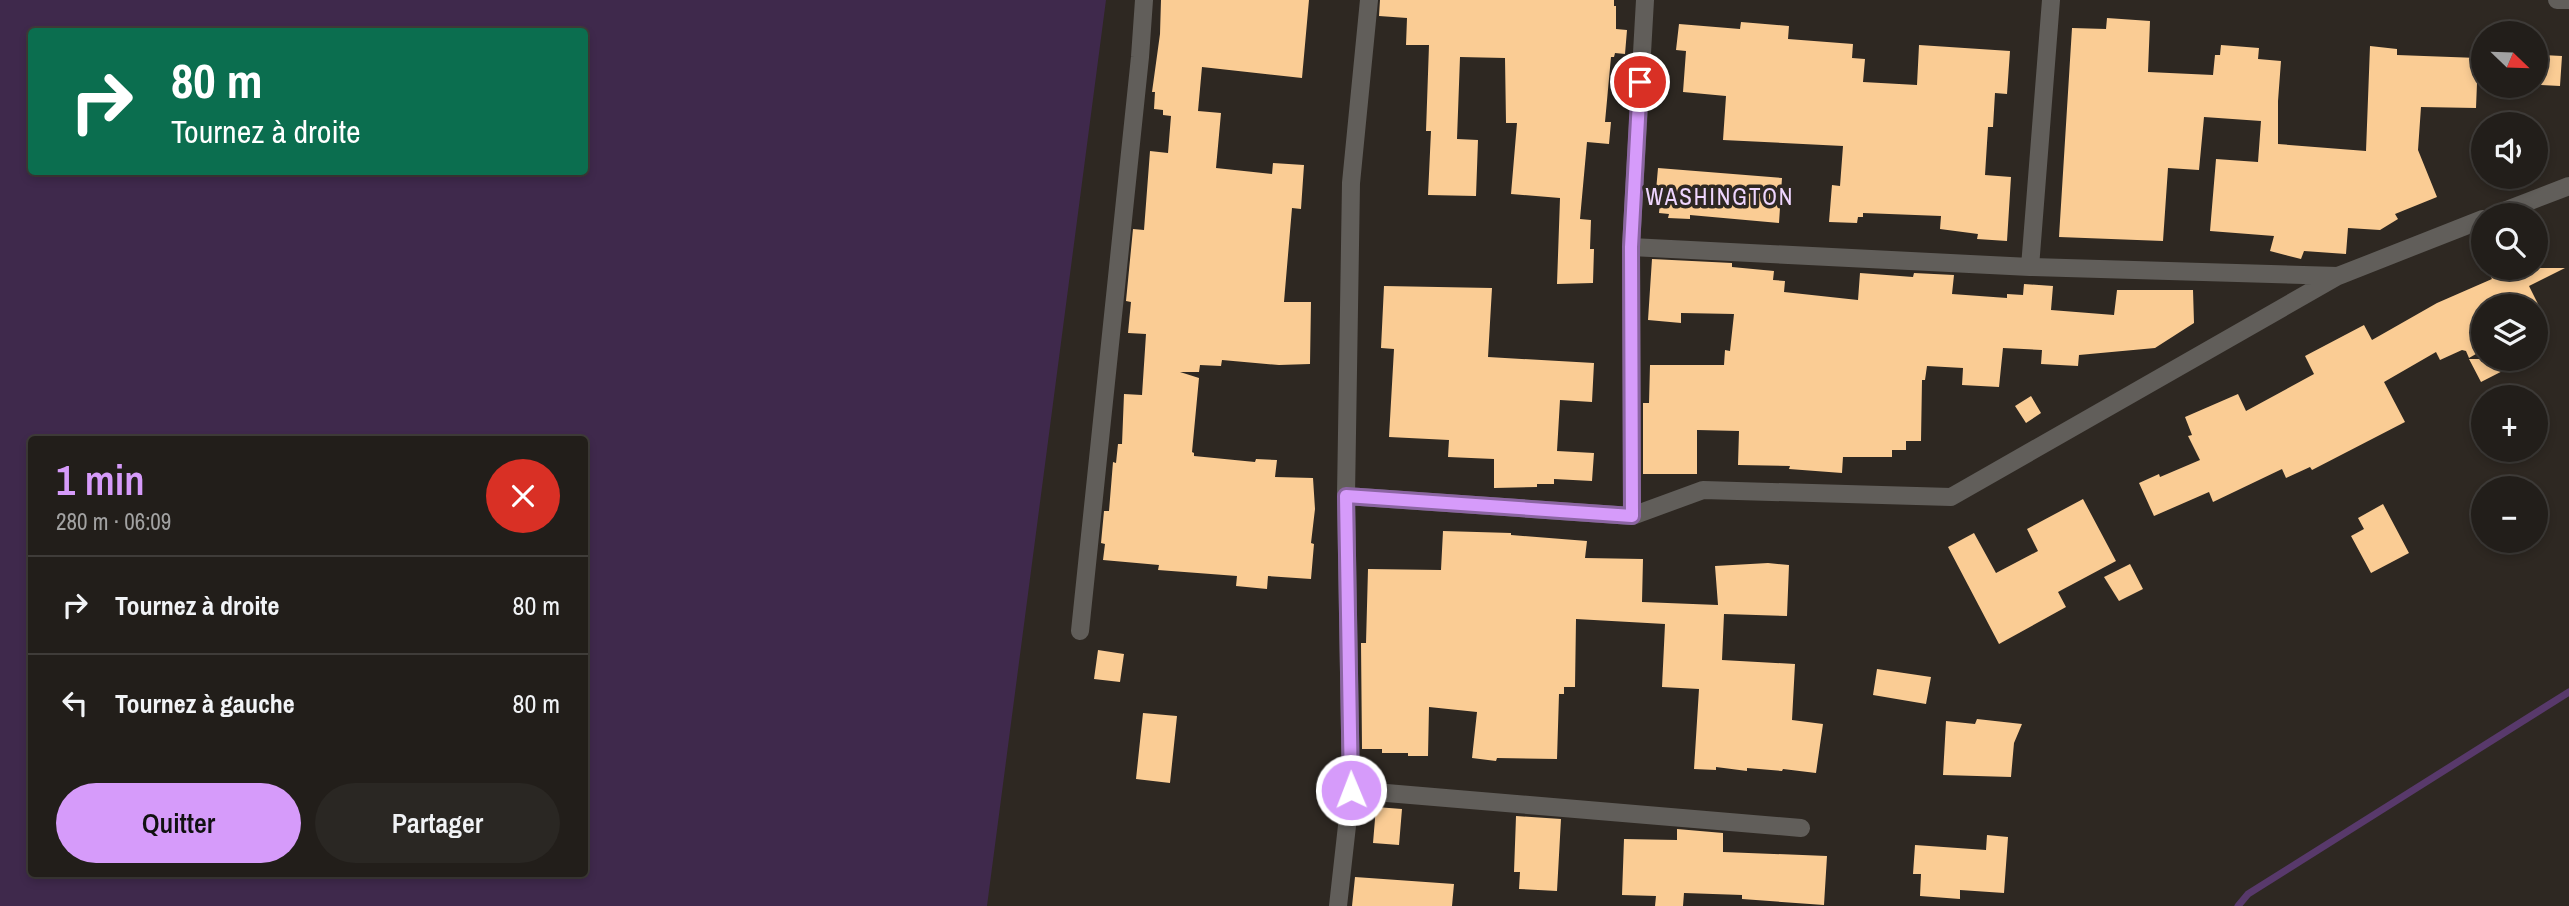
<!DOCTYPE html>
<html lang="fr">
<head>
<meta charset="utf-8">
<style>
  :root { --surface:#221e1a; --page:#2a2723; --text:#f1f3f6; --muted:#a2a2a2; --line:#3f3c39; --accent:#d69bfa }
  body { margin:0; font-family:"Archivo Narrow",sans-serif; background:var(--page); color:var(--text); height:100vh; display:flex; flex-direction:column; font-size:26px; white-space:nowrap }
  * { box-sizing:border-box; margin:0 }
  p { font-size:23px; color:var(--muted) }
  .icon { flex:none; width:38px; height:38px; fill:none; stroke:currentColor; stroke-width:2; stroke-linecap:round; stroke-linejoin:round }
  .map { position:relative; flex:1; overflow:hidden }
  .panel { position:absolute; left:28px; top:436px; width:560px; height:441px; display:flex; flex-direction:column; background:var(--surface); border-radius:7px; box-shadow:0 4px 10px #0003,0 0 0 2px var(--line) }
  .panel>* { flex:none }
  .banner { position:absolute; left:28px; top:28px; width:560px; height:147px; border-radius:7px; box-shadow:0 4px 10px #0003,0 0 0 2px var(--line); background:#0b6e4f; color:#fff; overflow:hidden }
  .needle { width:46px; rotate:113deg }
  .fabs { position:absolute; left:2471px; top:21px; display:grid; gap:14px }
  .fabs a { display:grid; place-items:center; width:77px; height:77px; border-radius:50%; background:var(--surface); box-shadow:0 4px 10px #0003,0 0 0 2px var(--line); font-size:35px }
  .pin { position:absolute; display:grid; place-items:center; width:60px; height:60px; color:#fff; margin:-30px; border:4px solid #fff; border-radius:50%; box-shadow:0 2px 7px #0007 }
  .me { position:absolute; width:77px; margin:-38px; rotate:359deg; stroke-linejoin:round; filter:drop-shadow(0 0 5px #0008) }
  .turn { display:flex; align-items:center; gap:24px; height:147px; padding:0 28px; font-size:32px }
  .turn .icon { width:91px; height:91px; stroke-width:2.5 }
  .turn b { display:block; font-size:49px; line-height:60px }
  .round { display:grid; place-items:center; flex:none; width:74px; height:74px; border-radius:37px; background:var(--page) }
  .summary { display:flex; align-items:center; justify-content:space-between; height:119px; padding:0 28px }
  h1 { font-size:42px; font-weight:600; line-height:52px; color:var(--accent) }
  .action { display:flex; gap:14px; margin-top:auto; padding:14px 28px }
  .action a { flex:1; height:80px; border-radius:42px; background:var(--accent); color:#111; font-size:28px; font-weight:600; line-height:80px; text-align:center }
  .action a+a { background:var(--page); color:var(--text) }
  ul { padding:0; list-style:none }
  li { display:flex; align-items:center; gap:21px; height:98px; padding:0 28px; border-top:2px solid var(--line) }
  li div { flex:1 }
  li b { display:block; font-size:26px }
  li em { font-style:normal }
  .map>svg:first-child { display:block }
  .green { fill:#3f294c; fill-rule:evenodd }
  .lines { fill:none; stroke-linecap:round; stroke-linejoin:round }
  .stream { stroke:#58396b; stroke-width:7 }
  .building { fill:#facc94 }
  .minor { stroke:#615e5a; stroke-width:18 }
  .route-casing { stroke:#8b65a2; stroke-width:18 }
  .route { stroke:#d69bfa; stroke-width:12 }
  .labels { text-anchor:middle; stroke-width:7; stroke-linejoin:round; paint-order:stroke }
  .quarter-label { font-size:23px; letter-spacing:2px; fill:#efd6ff; stroke:#2e2822 }
</style>
</head>
<body>
<div class="map">
<svg width="2569" height="906" viewBox="0 0 2569 906">
  <rect width="100%" height="100%" fill="#2e2822"/>
  <path class="green" d="M0 0H1106L987 906H0ZM32 32H584V172H32ZM584 439V873H32V439Z"/>
  <g class="lines">
    <path class="stream" d="M2238 906 2248 894 2569 692"/>
  </g>
  <path class="building" d="M1161 0H1309L1302 78 1202 67 1198 111 1221 113 1216 168 1272 174 1273 163 1304 165 1301 209 1292 208 1284 302H1311L1310 364 1279 365 1222 360 1221 366 1200 365 1199 372H1180L1199 378 1192 452 1194 453V456L1255 462 1256 459 1277 460 1275 477 1313 478 1315 509 1311 543 1314 544 1311 579 1268 576 1267 589 1236 586 1237 576 1158 570 1159 565 1103 560 1105 544 1101 543 1104 511H1109L1113 462 1116 463 1118 444H1122L1124 394 1142 395 1146 334 1128 333 1131 302 1126 301 1133 229 1144 230 1150 151 1168 153 1171 116 1163 115V110L1154 109 1155 92H1152L1160 34Z
    M1380 0H1614V6H1616V29L1627 30 1625 54 1615 53 1614 57H1611L1605 122H1611L1609 144 1587 142 1580 219 1591 220 1590 249H1594L1593 283 1557 284 1560 198 1511 194 1517 123H1506L1505 58 1460 57 1457 139 1478 140 1476 196 1428 195 1431 131H1426L1429 45H1406L1407 18 1379 16Z
    M2107 18 2150 21 2148 72 2213 75 2215 55H2220L2221 45 2259 48 2258 59 2281 61 2278 101V144L2366 151 2370 46 2397 49V55L2478 58 2476 108 2421 107 2418 150 2437 197 2395 214 2398 219 2380 230 2348 228 2346 254 2304 251 2301 259 2270 251 2274 236 2210 231 2216 159 2258 162 2261 121 2204 117 2199 170 2168 168 2163 241 2059 237 2072 28 2106 29Z
    M1741 22 1789 26 1788 39 1853 44 1852 58 1865 59 1863 82 1917 85 1919 45 2010 51 2007 94 1995 93 1993 127H1988L1985 175 2011 177 2007 241 1977 239 1978 234 1940 229 1941 216 1863 213V217H1858L1857 223 1829 222 1832 185 1840 186 1843 146 1723 140 1726 96 1683 92 1686 51 1676 50 1679 24 1740 29Z
    M2543 55 2562 56 2560 86 2541 85Z
    M1658 168 1782 178 1779 223 1690 215V219L1668 218 1669 214 1659 213 1660 203 1655 202Z
    M1652 259 1732 263V267L1774 271 1773 280 1785 281 1784 292 1858 300 1860 273 1913 277 1914 273 1954 275 1952 294 2007 298V294L2023 295 2024 284 2053 286 2051 310 2114 315 2117 290H2193L2194 323 2155 348 2079 355 2078 366 2041 364 2042 350 2003 348 1999 387 1962 385 1963 368 1927 366 1925 380H1922L1921 441H1906V450H1892V457H1843L1842 473 1789 469 1790 466 1738 465 1739 431 1697 430V474H1643V403H1649L1650 365H1724L1725 350 1730 351 1734 314 1681 313V323L1648 320Z
    M2486 268H2565L2529 286 2539 306H2483V350L2469 358 2466 351 2462 350 2440 360 2436 352 2384 382 2405 422 2312 470 2310 467 2286 478 2282 469 2213 502 2209 492 2154 516 2139 483 2159 474 2160 477 2200 460 2188 436 2192 435 2185 417 2238 394 2246 411 2314 374 2305 356 2364 325 2372 340 2437 303 2492 279Z
    M1384 286 1492 288 1488 357 1594 363 1592 402 1560 400 1557 451 1594 453 1592 481 1554 479V484H1537V487L1494 488V459L1448 457 1449 440 1389 437 1394 349 1381 348Z
    M2469 359H2526L2481 382Z
    M2031 396 2041 413 2026 423 2015 406Z
    M2083 499 2116 561 2058 592 2066 607 1999 644 1948 547 1974 533 1996 573 2038 551 2027 529Z
    M2383 504 2409 553 2371 573 2351 536 2364 529 2358 518Z
    M1443 531 1511 533V535L1587 541 1585 558 1643 559 1642 602 1718 605 1715 566 1768 563 1789 565 1787 616 1724 614 1722 660 1795 664 1792 720 1823 724 1816 773 1783 769 1782 771 1747 768V771L1716 767V770L1694 769 1699 689 1662 687 1665 624 1576 619 1575 687H1564V694H1559L1557 759 1497 758 1496 761 1472 758 1477 712 1429 707 1428 756H1408V753H1382V749H1362L1361 643H1366L1368 569 1441 570Z
    M2130 564 2143 589 2119 601 2104 577Z
    M1098 650 1124 654 1120 682 1094 679Z
    M1877 669 1931 677 1926 704 1873 695Z
    M1143 713 1177 716 1170 783 1136 779Z
    M1977 719 2022 724 2014 743 2011 777 1943 775 1946 721 1975 724Z
    M1376 807 1402 809 1399 845 1373 843Z
    M1516 816 1561 819 1557 891 1519 889 1520 872H1514Z
    M1677 829 1723 833V852L1827 856 1824 905 1742 899V895L1684 893 1683 906H1655L1656 896 1622 895 1624 839 1677 840Z
    M1987 835 2008 837 2004 893 1960 890V899L1920 896 1921 874H1913L1915 845 1986 850Z
    M1355 877 1454 884 1452 906H1352Z"/>
  <g class="lines">
    <path class="minor" d="M2557 0H2569
      M2494 215 2569 186
      M1631 247 2030 267 2338 276
      M2030 267 2051 0
      M1346 496 1632 516 1703 490 1951 497 2338 276 2483 219
      M1632 516 1631 247 1645 0
      M1080 631 1140 57 1144 0
      M1351 790 1801 828
      M1338 906 1351 790 1346 496 1351 183 1369 0"/>
  </g>
  <g class="lines">
    <defs>
      <path id="route" d="M1351 790 1346 496 1632 516 1631 247 1640 82"/>
    </defs>
    <use href="#route" class="route-casing"/>
    <use href="#route" class="route"/>
  </g>
  <g class="labels">
    <g class="quarter-label">
      <text x="1720" y="205">WASHINGTON</text>
    </g>
  </g>
</svg>
<div class="fabs">
<a><svg class="needle" viewBox="-14 -14 28 28"><path d="M0-13l5 13h-10z" fill="#e53935"/><path d="M0 13l5-13h-10z" fill="#a2a2a2"/></svg></a>
<a><svg class="icon" aria-label="sound" viewBox="0 0 24 24"><path d="M4 9h4l5-4v14l-5-4H4zM17 9q2 3 0 6"/></svg></a>
<a><svg class="icon" aria-label="search" viewBox="0 0 24 24"><circle cx="10" cy="10" r="6"/><path d="M15 15l6 6"/></svg></a>
<a><svg class="icon" aria-label="layers" viewBox="0 0 24 24"><path d="M12 4l9 5-9 5-9-5zM3 14l9 5 9-5"/></svg></a>
<a>+</a>
<a>−</a>
</div>
<div class="pin" style="left:1640px;top:82px;background:#d93025"><svg class="icon" aria-label="arrive" viewBox="0 0 24 24"><path d="M6 21V4h12l-3 4 3 4H6"/></svg></div>
<svg class="me" style="left:1351px;top:790px" viewBox="-20 -20 40 40"><circle r="17" fill="#d69bfa" stroke="#fff" stroke-width="3"/><path d="M0-11L8 9 0 5-8 9z" fill="#fff"/></svg>
<div class="banner">
<div class="turn"><svg class="icon" aria-label="right" viewBox="0 0 24 24"><path d="M7 20v-9h11M14 6l5 5-5 5"/></svg><div><b>80 m</b>Tournez à droite</div></div>
</div>
<section class="panel">
<div class="summary"><div><h1>1 min</h1><p>280 m · 06:09</p></div><a class="round" style="background:#d93025;color:#fff"><svg class="icon" aria-label="close" viewBox="0 0 24 24"><path d="M6 6l12 12M18 6L6 18"/></svg></a></div>
<ul>
<li><svg class="icon" aria-label="right" viewBox="0 0 24 24"><path d="M7 20v-9h11M14 6l5 5-5 5"/></svg><div><b>Tournez à droite</b></div><em>80 m</em></li>
<li><svg class="icon" aria-label="left" viewBox="0 0 24 24"><path d="M17 20v-9H6M10 6l-5 5 5 5"/></svg><div><b>Tournez à gauche</b></div><em>80 m</em></li>
</ul>
<div class="action"><a>Quitter</a><a>Partager</a></div>
</section>
</div>
</body>
</html>
